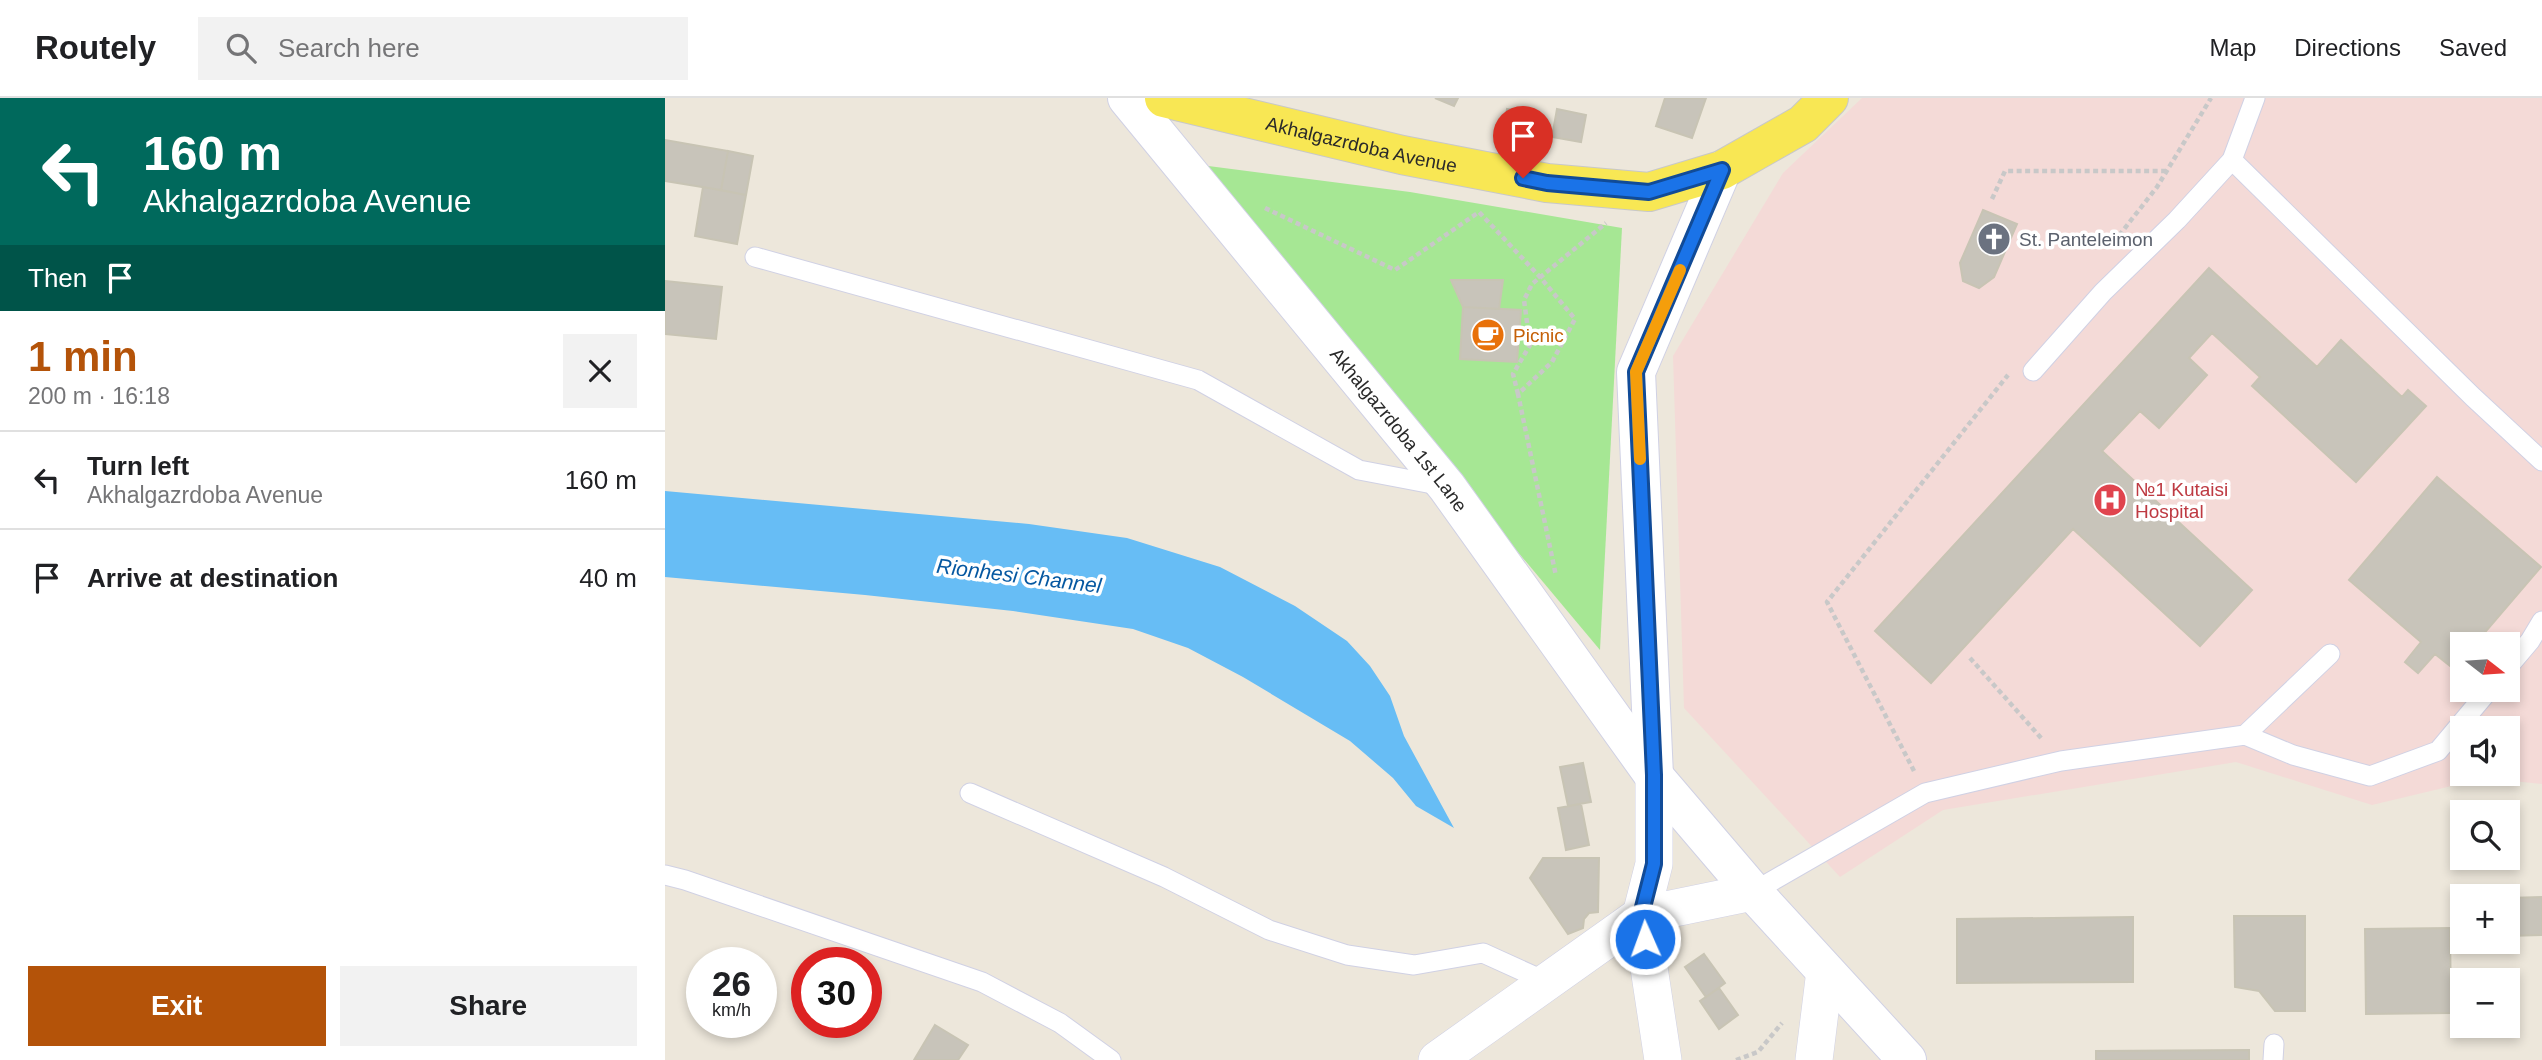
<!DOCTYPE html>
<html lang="en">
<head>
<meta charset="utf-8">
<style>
  :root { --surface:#fff; --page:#f2f2f2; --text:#202124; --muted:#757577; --line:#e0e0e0; --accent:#b45309 }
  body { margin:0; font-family:Helvetica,sans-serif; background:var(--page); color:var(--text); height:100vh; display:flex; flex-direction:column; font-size:26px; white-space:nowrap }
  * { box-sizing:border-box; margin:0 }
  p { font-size:23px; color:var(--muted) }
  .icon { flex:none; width:38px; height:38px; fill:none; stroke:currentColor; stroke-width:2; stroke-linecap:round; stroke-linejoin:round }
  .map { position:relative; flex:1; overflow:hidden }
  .sheet { display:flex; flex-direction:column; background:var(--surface); width:665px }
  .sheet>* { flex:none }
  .guide { background:#00695c; color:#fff; overflow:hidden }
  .needle { width:46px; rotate:107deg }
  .tools { position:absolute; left:1785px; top:534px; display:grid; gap:14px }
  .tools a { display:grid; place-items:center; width:70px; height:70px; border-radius:0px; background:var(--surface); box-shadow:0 4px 10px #0003; font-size:35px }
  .speed { position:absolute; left:21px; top:849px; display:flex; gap:14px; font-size:35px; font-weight:700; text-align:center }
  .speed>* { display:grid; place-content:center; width:91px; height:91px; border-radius:50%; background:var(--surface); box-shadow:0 4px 10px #0003; line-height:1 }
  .speed small { font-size:18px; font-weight:400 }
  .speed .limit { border:10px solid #d22; background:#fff; color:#111 }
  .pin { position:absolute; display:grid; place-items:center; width:60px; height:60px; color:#fff; margin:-72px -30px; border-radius:50% 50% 50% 0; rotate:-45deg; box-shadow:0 0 7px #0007 }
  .pin .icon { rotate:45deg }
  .me { position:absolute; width:77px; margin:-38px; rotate:358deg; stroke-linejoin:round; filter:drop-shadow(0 0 5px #0008) }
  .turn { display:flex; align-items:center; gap:24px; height:147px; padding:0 28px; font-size:32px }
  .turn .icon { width:91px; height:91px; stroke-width:2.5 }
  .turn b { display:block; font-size:49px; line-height:60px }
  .then { display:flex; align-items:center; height:66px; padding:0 28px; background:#0003; gap:14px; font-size:26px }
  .round { display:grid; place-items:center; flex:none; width:74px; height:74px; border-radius:0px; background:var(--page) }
  .summary { display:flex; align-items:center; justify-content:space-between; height:119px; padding:0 28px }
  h1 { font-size:42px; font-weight:700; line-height:52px; color:var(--accent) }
  .cta { display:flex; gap:14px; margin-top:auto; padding:14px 28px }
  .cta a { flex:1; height:80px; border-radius:0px; background:var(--accent); color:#fff; font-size:28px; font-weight:700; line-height:80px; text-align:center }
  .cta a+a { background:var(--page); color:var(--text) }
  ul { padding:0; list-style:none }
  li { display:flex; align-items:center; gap:21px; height:98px; padding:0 28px; border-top:2px solid var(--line) }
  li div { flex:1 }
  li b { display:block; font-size:26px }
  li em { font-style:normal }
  header { display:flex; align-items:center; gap:42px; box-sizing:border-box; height:98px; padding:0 35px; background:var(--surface); border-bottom:2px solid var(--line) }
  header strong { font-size:33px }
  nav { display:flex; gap:38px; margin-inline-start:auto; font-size:24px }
  .search { width:490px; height:63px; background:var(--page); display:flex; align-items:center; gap:18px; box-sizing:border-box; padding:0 24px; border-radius:0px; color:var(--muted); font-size:26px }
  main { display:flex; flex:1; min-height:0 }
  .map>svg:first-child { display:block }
  .medical { fill:#f4dad7; fill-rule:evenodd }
  .green { fill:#a6e794 }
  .water { fill:#67bdf5 }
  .building { fill:#c8c4ba; stroke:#c8c4b4; stroke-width:2 }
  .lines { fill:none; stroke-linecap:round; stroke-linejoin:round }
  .service-casing { stroke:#d0d1e4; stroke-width:21 }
  .minor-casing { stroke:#d0d1e4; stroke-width:38 }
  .tertiary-casing { stroke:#d0d1e4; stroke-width:40 }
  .primary-casing { stroke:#c8c8c8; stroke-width:40 }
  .path { stroke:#c8c8c8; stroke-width:4.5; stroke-dasharray:5 3.5; stroke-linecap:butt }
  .service { stroke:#fff; stroke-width:19 }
  .minor { stroke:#fff; stroke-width:37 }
  .tertiary { stroke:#fff; stroke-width:38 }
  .primary { stroke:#f8e754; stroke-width:38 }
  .route-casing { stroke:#114b97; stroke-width:18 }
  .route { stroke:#1a73e8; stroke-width:12 }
  .slow { stroke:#f59e0b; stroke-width:12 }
  .labels { text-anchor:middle; stroke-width:7; stroke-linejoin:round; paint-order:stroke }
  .street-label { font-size:19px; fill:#2a2a2a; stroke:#fff }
  .worship-label { font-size:19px; fill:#5b616d; stroke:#fff; text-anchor:start }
  .food-label { font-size:19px; fill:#c56008; stroke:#fff; text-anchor:start }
  .health-label { font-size:19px; fill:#be3a42; stroke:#fff; text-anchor:start }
  .water-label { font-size:21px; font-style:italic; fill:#0658a1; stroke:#fff }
</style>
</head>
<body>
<header>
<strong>Routely</strong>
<div class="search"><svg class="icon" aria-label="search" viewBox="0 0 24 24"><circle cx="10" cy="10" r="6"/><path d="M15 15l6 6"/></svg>Search here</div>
<nav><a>Map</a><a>Directions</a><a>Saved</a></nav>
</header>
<main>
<section class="sheet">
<div class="guide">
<div class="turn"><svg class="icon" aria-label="left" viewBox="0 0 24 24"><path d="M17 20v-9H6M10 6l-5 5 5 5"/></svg><div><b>160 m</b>Akhalgazrdoba Avenue</div></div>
<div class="then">Then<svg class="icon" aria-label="arrive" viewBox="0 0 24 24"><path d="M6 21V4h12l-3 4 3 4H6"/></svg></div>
</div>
<div class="summary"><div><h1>1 min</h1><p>200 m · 16:18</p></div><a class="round"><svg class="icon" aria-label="close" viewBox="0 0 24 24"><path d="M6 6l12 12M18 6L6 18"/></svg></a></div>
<ul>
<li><svg class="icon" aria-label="left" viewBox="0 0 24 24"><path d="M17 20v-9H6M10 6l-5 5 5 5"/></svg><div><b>Turn left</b><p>Akhalgazrdoba Avenue</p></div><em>160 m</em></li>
<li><svg class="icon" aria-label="arrive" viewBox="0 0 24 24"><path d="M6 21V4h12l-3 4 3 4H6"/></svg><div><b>Arrive at destination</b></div><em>40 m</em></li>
</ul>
<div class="cta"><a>Exit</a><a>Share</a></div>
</section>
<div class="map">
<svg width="1877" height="962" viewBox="0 0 1877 962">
  <rect width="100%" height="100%" fill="#ede7db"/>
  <path class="medical" d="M1197 0H1877V686L1820 680 1707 707 1571 664 1278 712 1175 779 1019 610 1008 258 1118 75ZM1797 546H1843V592H1797ZM1797 630H1843V676H1797Z"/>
  <path class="green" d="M528 66 745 94 957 130 935 552Z"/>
  <path class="water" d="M0 393 364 426 462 440 555 469 630 508 682 543 705 568 725 598 739 638 789 730 751 708 728 680 685 643 578 579 523 550 468 531 348 513 200 497 0 479Z"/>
  <path class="building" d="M770 0H793L789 8Z
    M1000 0H1041L1027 40 991 28Z
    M842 11 870 15 868 31 840 27Z
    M892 11 921 17 916 44 887 39Z
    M0 42 63 53 56 92 0 83Z
    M63 53 88 58 81 97 56 92Z
    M38 89 81 97 72 146 30 138Z
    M1318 112 1352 126 1329 179 1314 190 1298 183 1295 165Z
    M1544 170 1652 269 1676 242 1737 299 1743 292 1761 308 1691 384 1587 288 1595 279 1547 235 1524 260 1542 277 1494 330 1475 313 1437 353 1587 492 1535 548 1408 431 1266 585 1210 533Z
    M786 182H838L834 211 798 209Z
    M0 183 57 189 51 241 0 236Z
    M798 209 856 212 852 264 795 261Z
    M1772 379 1876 469 1810 546H1797V561L1789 571 1770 556 1753 575 1740 564 1756 544 1684 482Z
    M918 665 926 704 903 708 895 669Z
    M916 706 924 747 901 752 893 710Z
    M878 760H934L933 814 924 815 919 821 918 830 903 836 865 780Z
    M1877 799V837L1843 838V800Z
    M1569 818H1640V913H1610L1594 893 1570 889Z
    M1468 819V884L1292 885V821Z
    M1785 830 1786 915 1701 916 1700 831Z
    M1039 856 1060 885 1041 899 1020 869Z
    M1054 890 1073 917 1054 931 1035 903Z
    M270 927 303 947 293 962H249Z
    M1584 952V962H1431V953Z"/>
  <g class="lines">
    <defs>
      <path id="service" d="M1567 62 1808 299 1877 363
        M90 159 533 282 694 372 778 388
        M1368 273 1438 194 1512 122 1567 62 1590 0
        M1843 569 1865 543 1877 523
        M1580 637 1628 657 1705 678 1773 653 1824 592
        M305 695 499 779 604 832 682 857 749 867 818 855 882 884
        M0 777 20 782 317 884 395 925 446 962
        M1088 794 1260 695 1396 663 1580 637 1665 556
        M1608 962 1609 946"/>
      <path id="minor" d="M772 962 976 817 989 766V678
        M998 962 976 817 1088 794
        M1149 962 1160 873"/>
      <g id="tertiary">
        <path id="s1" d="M462 0 782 389 989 678 1088 794 1242 962"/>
        <path d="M989 678 971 274 1057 72"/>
      </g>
      <g id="primary">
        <path id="s2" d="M499 0 737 57 882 85 984 94 1057 72 1138 26 1164 0"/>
      </g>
    </defs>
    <use href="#service" class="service-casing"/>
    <use href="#minor" class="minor-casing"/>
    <use href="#tertiary" class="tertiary-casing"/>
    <use href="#primary" class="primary-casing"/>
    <path class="path" d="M1327 101 1340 73H1502
      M600 110 730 172 814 114 875 179 910 221 887 264 853 296 891 478
      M1449 144 1492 89 1546 0
      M853 296 848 276 865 247 859 202 867 186 941 125
      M1305 560 1377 641
      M1249 673 1162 504 1343 277
      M1071 962 1093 954 1117 925"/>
    <use href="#service" class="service"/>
    <use href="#minor" class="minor"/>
    <use href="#tertiary" class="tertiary"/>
    <use href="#primary" class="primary"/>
  </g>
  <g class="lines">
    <defs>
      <path id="route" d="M858 80 882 85 984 94 1057 72 971 274 989 677V766L976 817 980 841"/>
    </defs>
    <use href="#route" class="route-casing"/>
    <use href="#route" class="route"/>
    <path class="slow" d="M975 361 971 274 1015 172"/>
  </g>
  <defs>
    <symbol id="church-disc" viewBox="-11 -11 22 22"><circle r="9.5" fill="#6b7280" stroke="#fff"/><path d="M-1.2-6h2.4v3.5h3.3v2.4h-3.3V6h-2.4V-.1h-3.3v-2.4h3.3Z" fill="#fff"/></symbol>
    <symbol id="cafe-disc" viewBox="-11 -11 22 22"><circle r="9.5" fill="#e8710a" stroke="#fff"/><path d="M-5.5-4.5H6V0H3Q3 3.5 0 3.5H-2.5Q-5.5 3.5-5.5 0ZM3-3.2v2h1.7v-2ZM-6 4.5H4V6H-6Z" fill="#fff"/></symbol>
    <symbol id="hospital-disc" viewBox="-11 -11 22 22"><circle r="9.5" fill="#e0444e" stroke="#fff"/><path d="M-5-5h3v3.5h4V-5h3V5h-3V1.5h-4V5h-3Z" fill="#fff"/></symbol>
  </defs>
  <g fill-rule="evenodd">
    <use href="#church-disc" x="1310" y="122" width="38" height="38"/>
    <use href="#cafe-disc" x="804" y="218" width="38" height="38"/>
    <use href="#hospital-disc" x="1426" y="383" width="38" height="38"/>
  </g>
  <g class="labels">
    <g class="street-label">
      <text dy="7" stroke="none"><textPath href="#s2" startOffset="203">Akhalgazrdoba Avenue</textPath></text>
      <text dy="7" stroke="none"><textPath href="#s1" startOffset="429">Akhalgazrdoba 1st Lane</textPath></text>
    </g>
    <g class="worship-label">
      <text x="1354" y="148">St. Panteleimon</text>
    </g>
    <g class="food-label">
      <text x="848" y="244">Picnic</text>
    </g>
    <g class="health-label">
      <text x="1470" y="398">№1 Kutaisi<tspan x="1470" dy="22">Hospital</tspan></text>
    </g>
    <g class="water-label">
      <text transform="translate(354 478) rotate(7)" y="7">Rionhesi Channel</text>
    </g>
  </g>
</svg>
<div class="tools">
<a><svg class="needle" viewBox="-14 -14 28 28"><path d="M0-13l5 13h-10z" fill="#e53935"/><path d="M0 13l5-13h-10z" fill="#757577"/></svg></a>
<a><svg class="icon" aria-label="sound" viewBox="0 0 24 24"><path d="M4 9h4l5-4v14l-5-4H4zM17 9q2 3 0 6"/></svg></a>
<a><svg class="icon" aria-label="search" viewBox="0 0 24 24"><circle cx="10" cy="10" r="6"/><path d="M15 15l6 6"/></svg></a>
<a>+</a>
<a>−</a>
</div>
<div class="speed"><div>26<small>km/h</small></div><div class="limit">30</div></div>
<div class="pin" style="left:858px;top:80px;background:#d93025"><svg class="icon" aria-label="arrive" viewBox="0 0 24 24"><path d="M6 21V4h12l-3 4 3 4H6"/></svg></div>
<svg class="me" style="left:980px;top:841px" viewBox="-20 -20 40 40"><circle r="17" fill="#1a73e8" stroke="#fff" stroke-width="3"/><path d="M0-11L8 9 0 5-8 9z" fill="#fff"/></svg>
</div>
</main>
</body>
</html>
